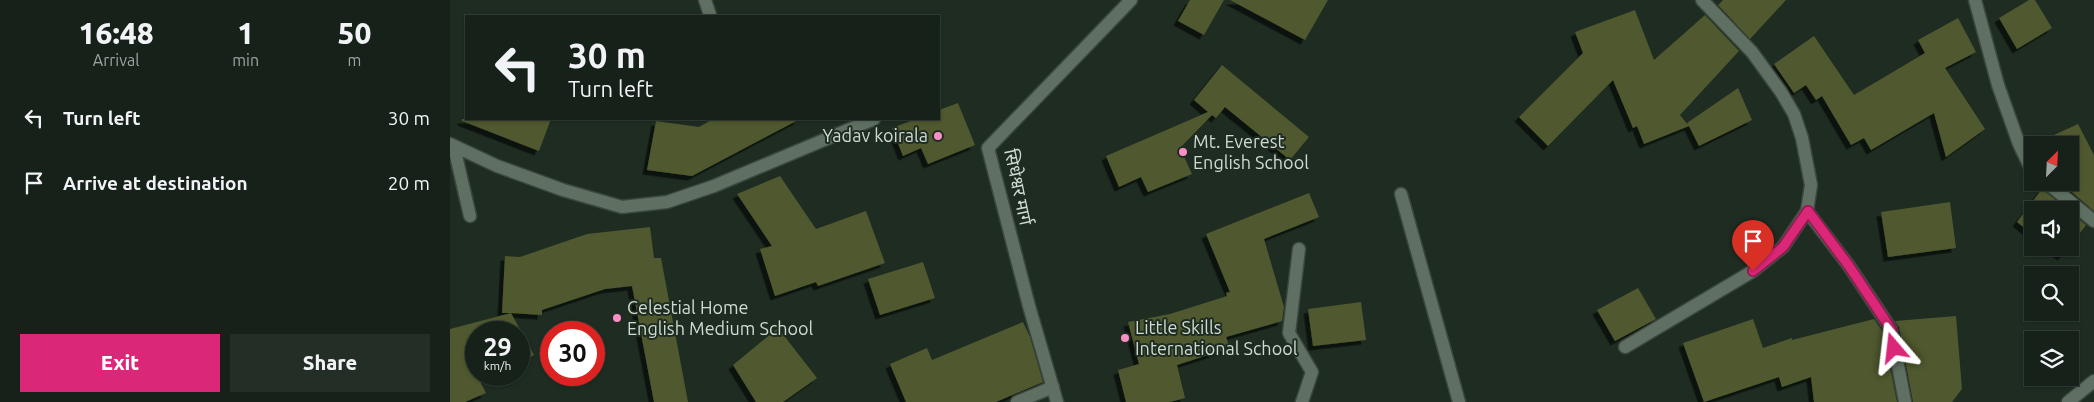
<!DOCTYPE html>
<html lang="en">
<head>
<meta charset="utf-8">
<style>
  :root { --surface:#162119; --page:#232e26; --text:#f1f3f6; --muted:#9ea3a2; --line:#353e38; --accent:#db2777 }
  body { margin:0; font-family:Ubuntu,"Noto Sans Devanagari",sans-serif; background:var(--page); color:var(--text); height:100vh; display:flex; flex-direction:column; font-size:19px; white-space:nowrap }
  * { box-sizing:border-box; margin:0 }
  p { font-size:16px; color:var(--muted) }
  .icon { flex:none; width:28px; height:28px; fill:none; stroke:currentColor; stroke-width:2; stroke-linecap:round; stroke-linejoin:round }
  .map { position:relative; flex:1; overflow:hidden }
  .details { display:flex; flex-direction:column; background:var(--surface); width:450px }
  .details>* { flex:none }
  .hud { position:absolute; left:15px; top:15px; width:475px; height:105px; border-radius:0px; box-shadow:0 1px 4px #0004,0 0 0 1px var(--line); background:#162119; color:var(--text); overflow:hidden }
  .needle { width:32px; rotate:24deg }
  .tools { position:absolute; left:1574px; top:136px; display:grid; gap:10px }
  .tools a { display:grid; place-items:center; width:55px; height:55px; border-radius:0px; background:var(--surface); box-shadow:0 1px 4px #0004,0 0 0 1px var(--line); font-size:25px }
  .speed { position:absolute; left:15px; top:321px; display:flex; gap:10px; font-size:25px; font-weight:700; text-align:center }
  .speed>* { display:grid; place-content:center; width:65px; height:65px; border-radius:50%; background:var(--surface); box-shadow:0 1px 4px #0004,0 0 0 1px var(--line); line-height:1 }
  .speed small { font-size:12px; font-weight:400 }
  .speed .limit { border:8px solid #d22; background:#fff; color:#111 }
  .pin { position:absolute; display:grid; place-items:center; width:42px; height:42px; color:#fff; margin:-51px -21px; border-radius:50% 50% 50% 0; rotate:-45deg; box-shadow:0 0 5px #0007 }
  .pin .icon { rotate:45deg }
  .me { position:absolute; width:55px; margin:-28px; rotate:343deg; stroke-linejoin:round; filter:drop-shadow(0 0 4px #0008) }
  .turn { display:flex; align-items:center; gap:18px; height:105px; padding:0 20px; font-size:22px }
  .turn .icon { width:65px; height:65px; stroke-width:2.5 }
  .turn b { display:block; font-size:35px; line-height:42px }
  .eta { display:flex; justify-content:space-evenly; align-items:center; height:85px; text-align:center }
  .eta b { font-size:30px; font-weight:800; line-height:35px }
  .primary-button { display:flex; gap:10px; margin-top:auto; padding:10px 20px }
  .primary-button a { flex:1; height:58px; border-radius:0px; background:var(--accent); color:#fff; font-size:20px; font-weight:800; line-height:58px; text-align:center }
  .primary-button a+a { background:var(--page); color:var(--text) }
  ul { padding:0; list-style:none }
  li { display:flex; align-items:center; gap:15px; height:65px; padding:0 20px }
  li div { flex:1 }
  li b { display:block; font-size:19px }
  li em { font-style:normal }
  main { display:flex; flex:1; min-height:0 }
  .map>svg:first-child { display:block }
  .building { fill:#4f582f; filter:url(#shadow) }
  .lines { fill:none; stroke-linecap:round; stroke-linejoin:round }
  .street-casing { stroke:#3b473e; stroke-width:15 }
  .secondary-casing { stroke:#3b473e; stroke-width:15 }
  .street { stroke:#5f7063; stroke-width:12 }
  .secondary { stroke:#5f7063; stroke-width:12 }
  .route-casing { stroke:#8e194d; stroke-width:12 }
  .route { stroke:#db2777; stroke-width:9 }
  .poi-dot { fill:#fb8fc5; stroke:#1e2c21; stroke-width:2 }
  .labels { text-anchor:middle; stroke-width:4; stroke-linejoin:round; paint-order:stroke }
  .poi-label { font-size:18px; fill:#d0dad2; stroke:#1e2c21; text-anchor:start }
  .street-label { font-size:18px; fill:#d0dad2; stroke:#1e2c21 }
</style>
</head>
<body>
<main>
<section class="details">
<div class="eta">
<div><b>16:48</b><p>Arrival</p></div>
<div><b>1</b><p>min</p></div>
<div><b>50</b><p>m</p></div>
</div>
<ul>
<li><svg class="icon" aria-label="left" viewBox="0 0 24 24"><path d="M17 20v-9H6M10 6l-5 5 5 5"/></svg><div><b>Turn left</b></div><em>30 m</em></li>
<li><svg class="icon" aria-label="arrive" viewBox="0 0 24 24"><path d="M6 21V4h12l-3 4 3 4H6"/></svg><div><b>Arrive at destination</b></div><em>20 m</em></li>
</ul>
<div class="primary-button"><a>Exit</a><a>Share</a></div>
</section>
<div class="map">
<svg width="1644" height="402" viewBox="0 0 1644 402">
  <defs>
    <filter id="shadow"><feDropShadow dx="-4.5" dy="4.5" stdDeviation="0" flood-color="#0009"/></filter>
  </defs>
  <rect width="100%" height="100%" fill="#1e2c21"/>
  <path class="building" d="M740 0H774L754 35 728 21Z
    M780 0H878L855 40Z
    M1273 0H1336L1300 39 1268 5Z
    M1579 0H1585L1602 28 1567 49 1549 18Z
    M1185 10 1204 60 1255 15 1289 51 1230 115 1238 125 1237 123 1288 88 1302 120 1249 146 1239 126 1194 144 1187 126 1183 128 1163 80 1098 146 1069 117 1133 53 1125 32Z
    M1508 18 1526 52 1495 68 1535 129 1496 157 1484 113 1421 150 1414 138 1401 145 1372 96 1366 100 1356 85 1344 93 1324 64 1364 36 1404 95 1475 53 1468 40Z
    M772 65 859 137 840 160 775 107 766 118 762 115 730 148 742 174 698 192 691 177 669 187 656 156 758 112 744 100Z
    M508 103 525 145 478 164 471 148 453 156 442 128 466 119H489V110Z
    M12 119H101L89 151 12 121Z
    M263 119H350L242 176 197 170 206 121 249 127Z
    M1628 124 1644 155V211L1610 182H1620V145H1582V150L1580 146Z
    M330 176 366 229 416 211 435 263 368 286 366 282 325 296 310 249 322 246 287 194Z
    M1592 189 1618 210H1582V234L1567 222Z
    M859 193 869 217 814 239 834 307 832 321 776 337 780 348 727 365 735 398 720 402H676L668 370 689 364 678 322 720 314 777 296 776 293 780 292 756 234Z
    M1500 202 1506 248 1438 257 1431 212Z
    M1620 212 1636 225 1620 246Z
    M200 227 204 258H211L238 402H204L182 286 155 289 92 310V315L61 313 84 355 69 363V332H26V375H46L31 383 36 393 15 402H0V329L61 313H52L55 256 70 257 137 234Z
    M1601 248H1619L1612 256Z
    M473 262 485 298 430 315 418 279Z
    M1188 288 1206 319 1165 341 1147 310Z
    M911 302 916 340 863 346 858 309Z
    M1506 316 1512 389 1502 402H1463L1449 327 1445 321Z
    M1303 319 1313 348 1342 338V340L1424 319 1433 332 1447 402H1364L1361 377 1332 387 1329 377 1254 402 1233 343Z
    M573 322 580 337 593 382 546 402H456L440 364 477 348 482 360Z
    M328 328 367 378 333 402H306L283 365Z"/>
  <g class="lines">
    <defs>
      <path id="street" d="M255 0 260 15
        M1525 0 1548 85 1569 144 1582 171
        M0 144 47 166 113 190 172 207 217 202 264 186 424 119
        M4 147 20 216
        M1596 182 1644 221
        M951 194 1009 402
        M1357 211 1399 266 1441 329 1455 402
        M849 249 839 333 862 372 852 402
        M1175 347 1303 271 1333 247 1357 211 1361 185 1352 138 1344 114 1331 92 1302 52 1252 0
        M567 402 603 387
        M1618 402 1644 381"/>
      <path id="secondary" d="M607 402 579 306 538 148 681 0"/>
    </defs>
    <use href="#street" class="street-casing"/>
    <use href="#secondary" class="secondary-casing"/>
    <use href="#street" class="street"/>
    <use href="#secondary" class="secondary"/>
  </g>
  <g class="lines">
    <defs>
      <path id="route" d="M1303 271 1333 247 1358 211 1399 266 1441 329 1444 348"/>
    </defs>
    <use href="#route" class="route-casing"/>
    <use href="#route" class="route"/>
  </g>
  <g class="poi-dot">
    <circle cx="488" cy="136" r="5"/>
    <circle cx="733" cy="152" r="5"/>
    <circle cx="167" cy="318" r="5"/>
    <circle cx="675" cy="338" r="5"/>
  </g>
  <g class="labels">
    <g class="poi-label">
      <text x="478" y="142" text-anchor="end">Yadav koirala</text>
      <text x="743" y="148">Mt. Everest<tspan x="743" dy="21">English School</tspan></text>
      <text x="177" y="314">Celestial Home<tspan x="177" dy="21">English Medium School</tspan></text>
      <text x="685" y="334">Little Skills<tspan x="685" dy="21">International School</tspan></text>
    </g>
    <g class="street-label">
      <text transform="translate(568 187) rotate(78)" y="6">सिधेश्वर मार्ग</text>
    </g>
  </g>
</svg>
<div class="tools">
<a><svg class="needle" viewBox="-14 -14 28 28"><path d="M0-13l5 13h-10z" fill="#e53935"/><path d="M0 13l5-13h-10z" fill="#9ea3a2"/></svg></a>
<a><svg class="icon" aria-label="sound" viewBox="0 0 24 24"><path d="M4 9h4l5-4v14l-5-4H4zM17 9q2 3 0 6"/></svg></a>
<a><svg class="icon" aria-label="search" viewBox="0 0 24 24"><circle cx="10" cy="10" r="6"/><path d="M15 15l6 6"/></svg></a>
<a><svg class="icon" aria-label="layers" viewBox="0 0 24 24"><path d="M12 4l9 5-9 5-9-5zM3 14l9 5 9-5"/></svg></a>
</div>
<div class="speed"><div>29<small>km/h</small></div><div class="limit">30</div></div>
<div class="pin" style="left:1303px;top:271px;background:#d93025"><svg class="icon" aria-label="arrive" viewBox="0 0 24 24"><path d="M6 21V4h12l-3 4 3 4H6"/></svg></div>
<svg class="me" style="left:1444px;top:348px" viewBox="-20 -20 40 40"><path d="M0-17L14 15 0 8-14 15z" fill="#db2777" stroke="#fff" stroke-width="4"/></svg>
<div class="hud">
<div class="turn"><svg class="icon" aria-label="left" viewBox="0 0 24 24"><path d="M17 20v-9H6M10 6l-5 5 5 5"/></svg><div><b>30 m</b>Turn left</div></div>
</div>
</div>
</main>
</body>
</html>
